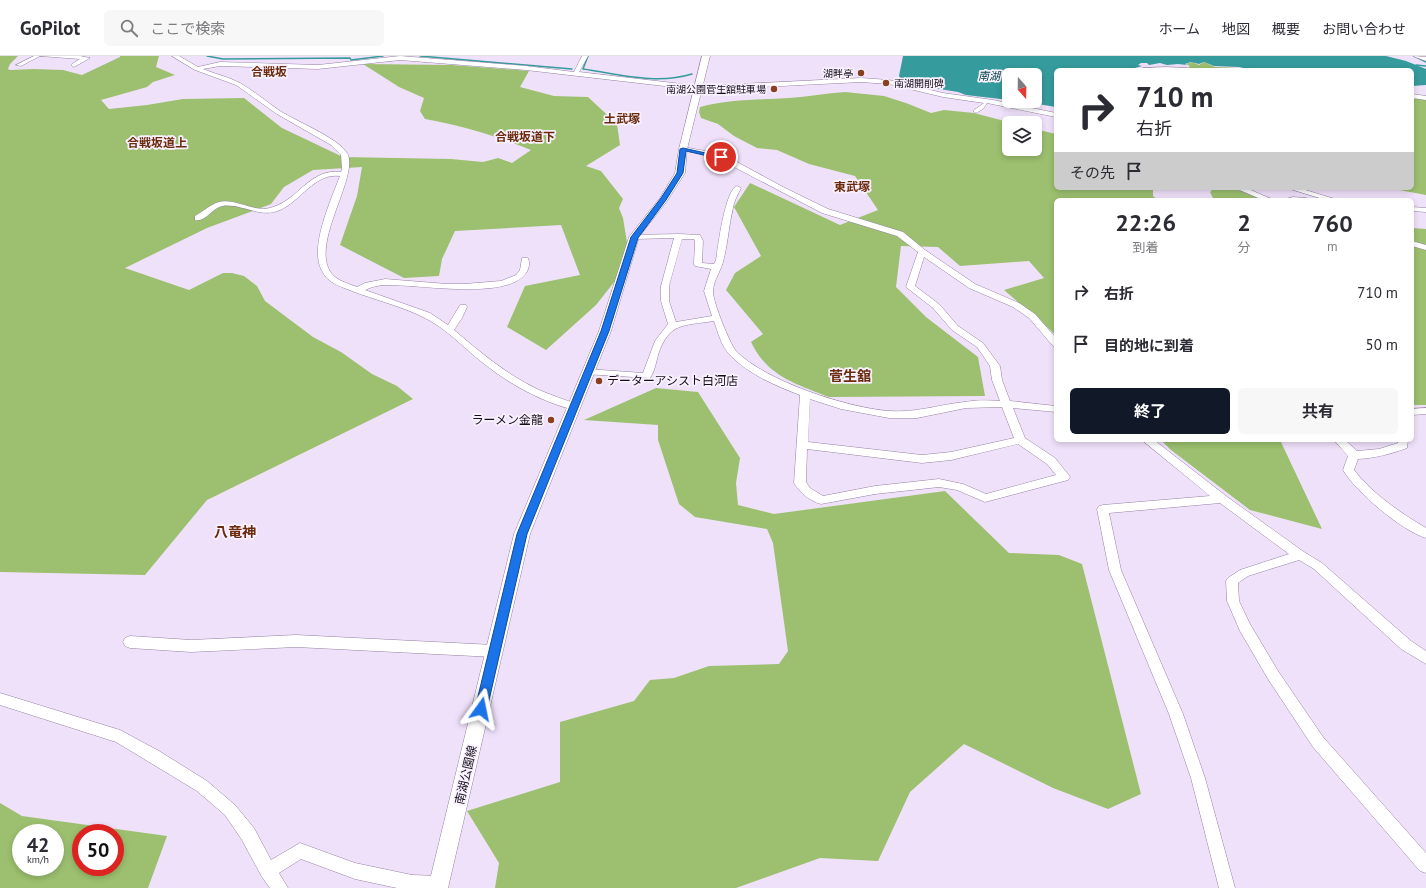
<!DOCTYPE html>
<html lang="ja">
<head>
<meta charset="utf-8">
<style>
  :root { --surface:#fff; --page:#f7f7f7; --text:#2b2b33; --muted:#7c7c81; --line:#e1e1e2; --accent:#111827 }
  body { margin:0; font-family:"PT Sans","Noto Sans JP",sans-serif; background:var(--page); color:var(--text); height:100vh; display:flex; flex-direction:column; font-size:15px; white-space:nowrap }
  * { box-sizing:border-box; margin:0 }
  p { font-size:13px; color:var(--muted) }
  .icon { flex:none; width:22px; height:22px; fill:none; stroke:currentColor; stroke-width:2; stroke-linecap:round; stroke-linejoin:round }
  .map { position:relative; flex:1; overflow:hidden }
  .sheet { position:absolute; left:1054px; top:142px; width:360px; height:244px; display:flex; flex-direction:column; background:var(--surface); border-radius:6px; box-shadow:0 2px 6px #0003 }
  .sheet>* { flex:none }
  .hud { position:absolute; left:1054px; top:12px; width:360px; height:122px; border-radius:6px; box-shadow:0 2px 6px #0003; background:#fff; color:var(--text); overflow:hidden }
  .needle { width:26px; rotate:160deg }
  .controls { position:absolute; left:1002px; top:12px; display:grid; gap:8px }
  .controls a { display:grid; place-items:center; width:40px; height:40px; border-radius:6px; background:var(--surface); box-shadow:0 2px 6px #0003; font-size:20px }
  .speed { position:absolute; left:12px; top:768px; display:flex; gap:8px; font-size:20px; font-weight:700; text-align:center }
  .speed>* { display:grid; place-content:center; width:52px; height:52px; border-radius:50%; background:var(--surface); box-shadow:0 2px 6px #0003; line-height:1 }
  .speed small { font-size:10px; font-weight:400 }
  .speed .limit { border:6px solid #d22; background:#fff; color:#111 }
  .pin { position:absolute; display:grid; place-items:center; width:34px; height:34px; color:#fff; margin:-17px; border:2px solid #fff; border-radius:50%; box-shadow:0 1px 4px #0007 }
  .me { position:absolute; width:44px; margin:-22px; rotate:12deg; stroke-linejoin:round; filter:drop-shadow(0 0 3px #0008) }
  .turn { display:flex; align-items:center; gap:14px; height:84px; padding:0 16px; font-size:18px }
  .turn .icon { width:52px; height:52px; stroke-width:2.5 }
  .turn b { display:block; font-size:28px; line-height:34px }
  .then { display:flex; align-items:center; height:38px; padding:0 16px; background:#0003; gap:8px; font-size:15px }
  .eta { display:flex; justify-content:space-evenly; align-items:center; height:68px; text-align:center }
  .eta b { font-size:24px; font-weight:700; line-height:28px }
  .primary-button { display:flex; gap:8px; margin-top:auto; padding:8px 16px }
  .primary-button a { flex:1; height:46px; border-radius:6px; background:var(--accent); color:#fff; font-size:16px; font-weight:700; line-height:46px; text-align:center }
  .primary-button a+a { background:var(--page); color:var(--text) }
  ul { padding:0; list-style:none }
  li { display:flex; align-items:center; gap:12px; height:52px; padding:0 16px }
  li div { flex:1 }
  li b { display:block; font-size:15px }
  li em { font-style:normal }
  header { display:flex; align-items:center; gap:24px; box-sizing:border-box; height:56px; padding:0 20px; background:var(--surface); border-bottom:1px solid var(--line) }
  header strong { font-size:19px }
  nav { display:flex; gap:22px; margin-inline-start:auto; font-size:14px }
  .search { width:280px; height:36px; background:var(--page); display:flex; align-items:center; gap:10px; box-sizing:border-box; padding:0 14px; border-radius:6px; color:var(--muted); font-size:15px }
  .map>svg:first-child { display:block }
  .forest { fill:#9cc06f; fill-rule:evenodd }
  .water { fill:#359b9d }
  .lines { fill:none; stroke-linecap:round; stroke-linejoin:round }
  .stream { stroke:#359b9d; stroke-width:1.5 }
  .minor-casing { stroke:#9482a1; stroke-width:1 }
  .major-casing { stroke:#9482a1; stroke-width:1 }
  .minor { fill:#fff; fill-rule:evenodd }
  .major { fill:#fff; fill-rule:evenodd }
  .route { fill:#1a73e8; stroke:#114b97 }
  .poi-dot { fill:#884020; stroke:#f9f1ff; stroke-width:1.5 }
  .labels { text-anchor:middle; stroke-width:3.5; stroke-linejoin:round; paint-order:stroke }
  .far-poi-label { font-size:10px; fill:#150f1a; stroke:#f9f1ff; text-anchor:end }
  .far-water-label { font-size:11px; font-style:italic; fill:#054546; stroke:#f9f1ff }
  .far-quarter-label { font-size:12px; font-weight:bold; fill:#6a2a0b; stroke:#f9f1ff }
  .poi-label { font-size:12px; fill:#150f1a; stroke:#f9f1ff; text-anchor:start }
  .street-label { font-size:12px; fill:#150f1a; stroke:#f9f1ff }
  .quarter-label { font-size:14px; font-weight:bold; fill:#6a2a0b; stroke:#f9f1ff }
</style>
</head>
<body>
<header>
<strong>GoPilot</strong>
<div class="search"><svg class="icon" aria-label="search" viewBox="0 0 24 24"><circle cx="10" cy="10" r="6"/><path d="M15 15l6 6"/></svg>ここで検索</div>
<nav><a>ホーム</a><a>地図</a><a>概要</a><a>お問い合わせ</a></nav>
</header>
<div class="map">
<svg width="1426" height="832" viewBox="0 0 1426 832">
  <rect width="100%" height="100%" fill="#f0e1fb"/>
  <path class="forest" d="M0 0H18L10 8 8 13 10 14 34 13 63 14 82 19 120 1V0H159L156 11 175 19 153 26 147 31 101 44 109 53 147 49 183 43 244 42 282 72 343 101 451 103 483 106 498 102 512 107 531 94C497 80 460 69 425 63L420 55 424 42 399 31 363 8 452 9 529 15 520 31 554 40 588 41 617 68 620 89 586 110 601 115 623 143 619 152 623 162 629 199 626 211 596 249 546 294 507 271 525 230 580 219 561 169 455 175 442 203 439 220 404 222 340 189 357 140 362 111 313 114 284 131 271 148 207 172 125 212 189 234 223 217H232L244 220 257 230 265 245 313 281 341 296 372 318 397 330 413 343 207 444 145 519 0 516Z
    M1192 6 1199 9 1204 6 1215 11 1237 12 1246 14H1186L1190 10 1186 8Z
    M845 36 884 40 906 47 931 57 944 54 974 57 1012 67H1009V93H1035V73L1056 78V132H1153V140L1158 144H1056V279L1004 234 1044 222 1029 205 960 210 938 191 901 190 896 231 926 261 978 301 985 340 829 341C796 328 767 320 751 286L763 278 726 234 735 217 761 200 734 151 750 127 840 169 878 154 855 120 809 108 777 94 757 92 734 80 718 68 701 62 699 56 700 51C729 43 759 44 789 42 808 41 826 37 845 36Z
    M1412 40 1426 42V139L1389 132H1412Z
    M1214 132C1236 132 1257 138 1278 144H1214L1210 136Z
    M1412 172 1426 173V349H1412Z
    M656 332 698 336 740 402 736 427 738 449 774 458 945 435 1009 497 1059 499 1082 508 1141 738 1108 753 1053 732 964 688 910 736 878 805 820 802 736 832H495L499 807 467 755 560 726V666L634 645 650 624 674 622 709 610 779 608 788 595 773 487 767 473 695 461 679 448 658 384V369L584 364Z
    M1161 384H1280L1322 473 1250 454 1171 394Z
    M0 747 22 760 167 780 148 832H0ZM21 777H55V811H21ZM81 777H115V811H81Z"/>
  <path class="water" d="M903 0H1386L1406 5 1426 13V29L1412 30V14H1253L1239 11 1214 10 1204 6 1199 8 1191 6 1185 8 1187 9 1178 8 1167 9 1160 7 1149 9 1147 7H1141L1138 9 1142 10 1128 14H1056V51L1020 45H1035V19H1009V44L966 39 958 36 902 27 899 20Z"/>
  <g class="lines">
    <path class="stream" d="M207 0 223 3 350 2 351 4 383 0
      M420 0 572 13
      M588 0 583 13C619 18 656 29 692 18
      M1414 0 1426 6
      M1416 9 1426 10"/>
    <defs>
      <path id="minor" d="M34 0H80L90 2 74 11 71 9 72 8 80 3 40 0 21 10 16 9Z
        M172 0H179L198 11 220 6 318 9 400 0 526 10 574 16 582 0H588L579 16 699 30 861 22 889 24 943 37 993 44 1056 57V61L987 47 983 53 976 57 973 55 974 54 984 47 943 41 889 28 861 26 699 34 526 14 400 4 318 13 220 10 203 13C215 18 229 21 240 27 254 35 267 46 280 55 296 65 338 82 347 97 361 120 304 195 335 221 341 226 350 228 357 231L365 227 385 223 447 228H464L501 225 516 219 520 214 522 202H528C530 207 529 213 526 217 507 245 417 228 386 229 379 229 371 231 365 234L430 257 448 269 460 249H466L467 251 462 262 454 274C480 296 506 318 537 333 550 339 564 343 578 349L579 351 578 353 574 354C542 346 509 328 483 307 464 292 446 272 423 261 401 250 375 244 352 235 345 232 334 229 328 223 325 221 323 216 321 213 310 189 331 144 340 120 314 117 301 145 280 154 260 163 242 147 222 150 212 152 206 166 195 164V160C203 156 209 149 219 146 237 142 255 158 273 151 299 143 310 112 341 116L342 113 341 99 331 89 277 58 236 29 195 14Z
        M1414 0 1426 1V5L1415 1Z
        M1166 11 1187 12 1190 14H1140L1143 12Z
        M1412 38 1426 40V44L1412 42Z
        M683 91 717 97 737 106 783 131 828 153 903 176 925 194 975 228 1019 247 1035 258 1056 282V291L1053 290 1029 262 1013 251 969 232 924 201 915 230 939 248 958 270 983 287 1000 310 1002 324 1010 345 1056 350V356L1013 352 1025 382 1055 402 1068 418 1070 421 1068 424 985 446 957 434 939 431 875 438 821 448C810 445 800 437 794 427L800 339C776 330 748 318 730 299 721 290 718 276 714 265 683 270 669 266 658 299 656 306 655 315 650 322L584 318 582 316 587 313 643 317 655 285 668 268 661 245V230L674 182 634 183 630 181 631 179 679 178 700 179 703 185 702 207 714 208 716 204C718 190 725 134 737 130L741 132C738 138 734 145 733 152 729 168 728 186 724 202 722 214 713 224 713 236 713 246 730 288 736 295 765 325 848 352 889 355 915 357 938 349 964 346 976 344 988 344 1000 345L992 324 990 310 977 291 952 274 933 252 906 231 918 196 897 180 822 157 713 100 681 94 680 93ZM682 183H694L695 185 694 208 695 210 711 213 704 235 712 260 676 266 669 245V230ZM810 343 841 353 889 362H917L966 352 1002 351 1014 382 951 396 922 399 808 386ZM1018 388 1047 408 1056 419 986 438 963 428 939 423 875 430 823 440 810 432 806 426 807 393 922 407 951 404Z
        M1235 132H1246L1274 144H1263Z
        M1287 132H1299L1338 144H1326Z
        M1293 141 1306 142 1310 144H1283Z
        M1412 151 1426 152V156L1412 155Z
        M1412 185 1426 189V194L1412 190Z
        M1426 352V358L1412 359V353Z
        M1142 384H1154L1226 440 1304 496 1322 507 1411 585 1426 595V608L1401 593 1314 513 1299 504 1248 520 1238 527 1239 545 1250 568 1278 615 1323 681 1426 797V817L1420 815 1313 691 1268 623 1240 575 1227 545 1226 525 1228 522 1240 514 1289 498 1220 447 1109 457 1121 514 1183 658 1205 722 1235 832H1219L1191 722 1169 658 1109 514 1097 453 1099 450 1103 449 1210 440Z
        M1334 384H1345L1357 395 1379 393 1398 387V384H1408L1407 392C1391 398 1375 402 1358 403L1354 414C1373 438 1399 456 1426 472V482C1402 475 1356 436 1343 414L1348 400Z
        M296 579 494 589 499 591 501 595 499 599 494 601 296 591 191 596 130 592 125 590 123 586 125 582 130 580 191 584Z
        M0 637 120 674 159 695 207 725 235 749 254 772 271 804 300 787 355 807 412 819 439 820 445 822 447 828 446 832H397L355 823 301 803 279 817 288 832H270L262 821 242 784 225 759 197 735 116 686 0 649Z"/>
      <path id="major" d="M702 0H710L687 93 685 117 667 145 639 181 611 275 530 478 448 832H428L514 478 599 275 629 181 660 142 675 117 679 93Z"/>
    </defs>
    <use href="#minor" class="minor-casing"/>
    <use href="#major" class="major-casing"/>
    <use href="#minor" class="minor"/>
    <use href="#major" class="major"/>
  </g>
  <path class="route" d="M683 92 724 101 721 103 686 95 683 117 666 144 638 182 609 275 527 478 487 653 485 656 481 658 477 656 475 653 517 478 601 275 631 181 661 142 677 117 680 93Z"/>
  <g class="poi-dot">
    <circle cx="861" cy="17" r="4"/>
    <circle cx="886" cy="27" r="4"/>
    <circle cx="774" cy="33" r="4"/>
    <circle cx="599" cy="325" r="4"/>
    <circle cx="551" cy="364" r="4"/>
  </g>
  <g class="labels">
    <g class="far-poi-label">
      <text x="853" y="21">湖畔亭</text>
      <text x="894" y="31" text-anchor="start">南湖開削碑</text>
      <text x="766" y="37">南湖公園菅生舘駐車場</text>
    </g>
    <g class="far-water-label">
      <text x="989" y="24">南湖</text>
    </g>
    <g class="far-quarter-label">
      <text x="269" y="20">合戦坂</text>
      <text x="622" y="67">土武塚</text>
      <text x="525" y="85">合戦坂道下</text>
      <text x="157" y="91">合戦坂道上</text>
      <text x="852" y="135">東武塚</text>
    </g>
    <g class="poi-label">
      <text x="607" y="329">データーアシスト白河店</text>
      <text x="543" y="368" text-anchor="end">ラーメン金龍</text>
    </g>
    <g class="street-label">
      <text transform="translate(466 719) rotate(-77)" y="4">南湖公園線</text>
    </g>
    <g class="quarter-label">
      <text x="850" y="325">菅生舘</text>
      <text x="235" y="481">八竜神</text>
    </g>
  </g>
</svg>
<div class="controls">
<a><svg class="needle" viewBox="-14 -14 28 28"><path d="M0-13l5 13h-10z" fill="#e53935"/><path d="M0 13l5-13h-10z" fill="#7c7c81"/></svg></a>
<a><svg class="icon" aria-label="layers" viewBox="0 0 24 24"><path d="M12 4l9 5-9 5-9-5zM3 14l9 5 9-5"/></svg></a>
</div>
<div class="speed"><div>42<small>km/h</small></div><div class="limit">50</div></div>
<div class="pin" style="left:721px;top:101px;background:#d93025"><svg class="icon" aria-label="arrive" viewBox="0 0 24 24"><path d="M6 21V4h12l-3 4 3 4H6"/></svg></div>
<svg class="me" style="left:481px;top:653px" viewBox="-20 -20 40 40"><path d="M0-17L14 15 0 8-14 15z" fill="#1a73e8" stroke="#fff" stroke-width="4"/></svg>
<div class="hud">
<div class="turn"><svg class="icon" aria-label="right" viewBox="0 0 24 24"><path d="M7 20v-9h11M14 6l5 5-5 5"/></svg><div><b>710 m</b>右折</div></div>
<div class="then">その先<svg class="icon" aria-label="arrive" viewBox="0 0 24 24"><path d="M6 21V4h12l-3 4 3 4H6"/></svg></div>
</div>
<section class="sheet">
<div class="eta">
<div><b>22:26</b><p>到着</p></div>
<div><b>2</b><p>分</p></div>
<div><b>760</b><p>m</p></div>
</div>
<ul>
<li><svg class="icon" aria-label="right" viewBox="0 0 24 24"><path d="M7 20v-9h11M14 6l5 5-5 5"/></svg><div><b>右折</b></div><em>710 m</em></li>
<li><svg class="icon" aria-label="arrive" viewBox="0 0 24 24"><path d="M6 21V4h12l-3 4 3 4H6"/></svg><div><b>目的地に到着</b></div><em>50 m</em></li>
</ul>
<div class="primary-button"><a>終了</a><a>共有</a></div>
</section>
</div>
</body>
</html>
